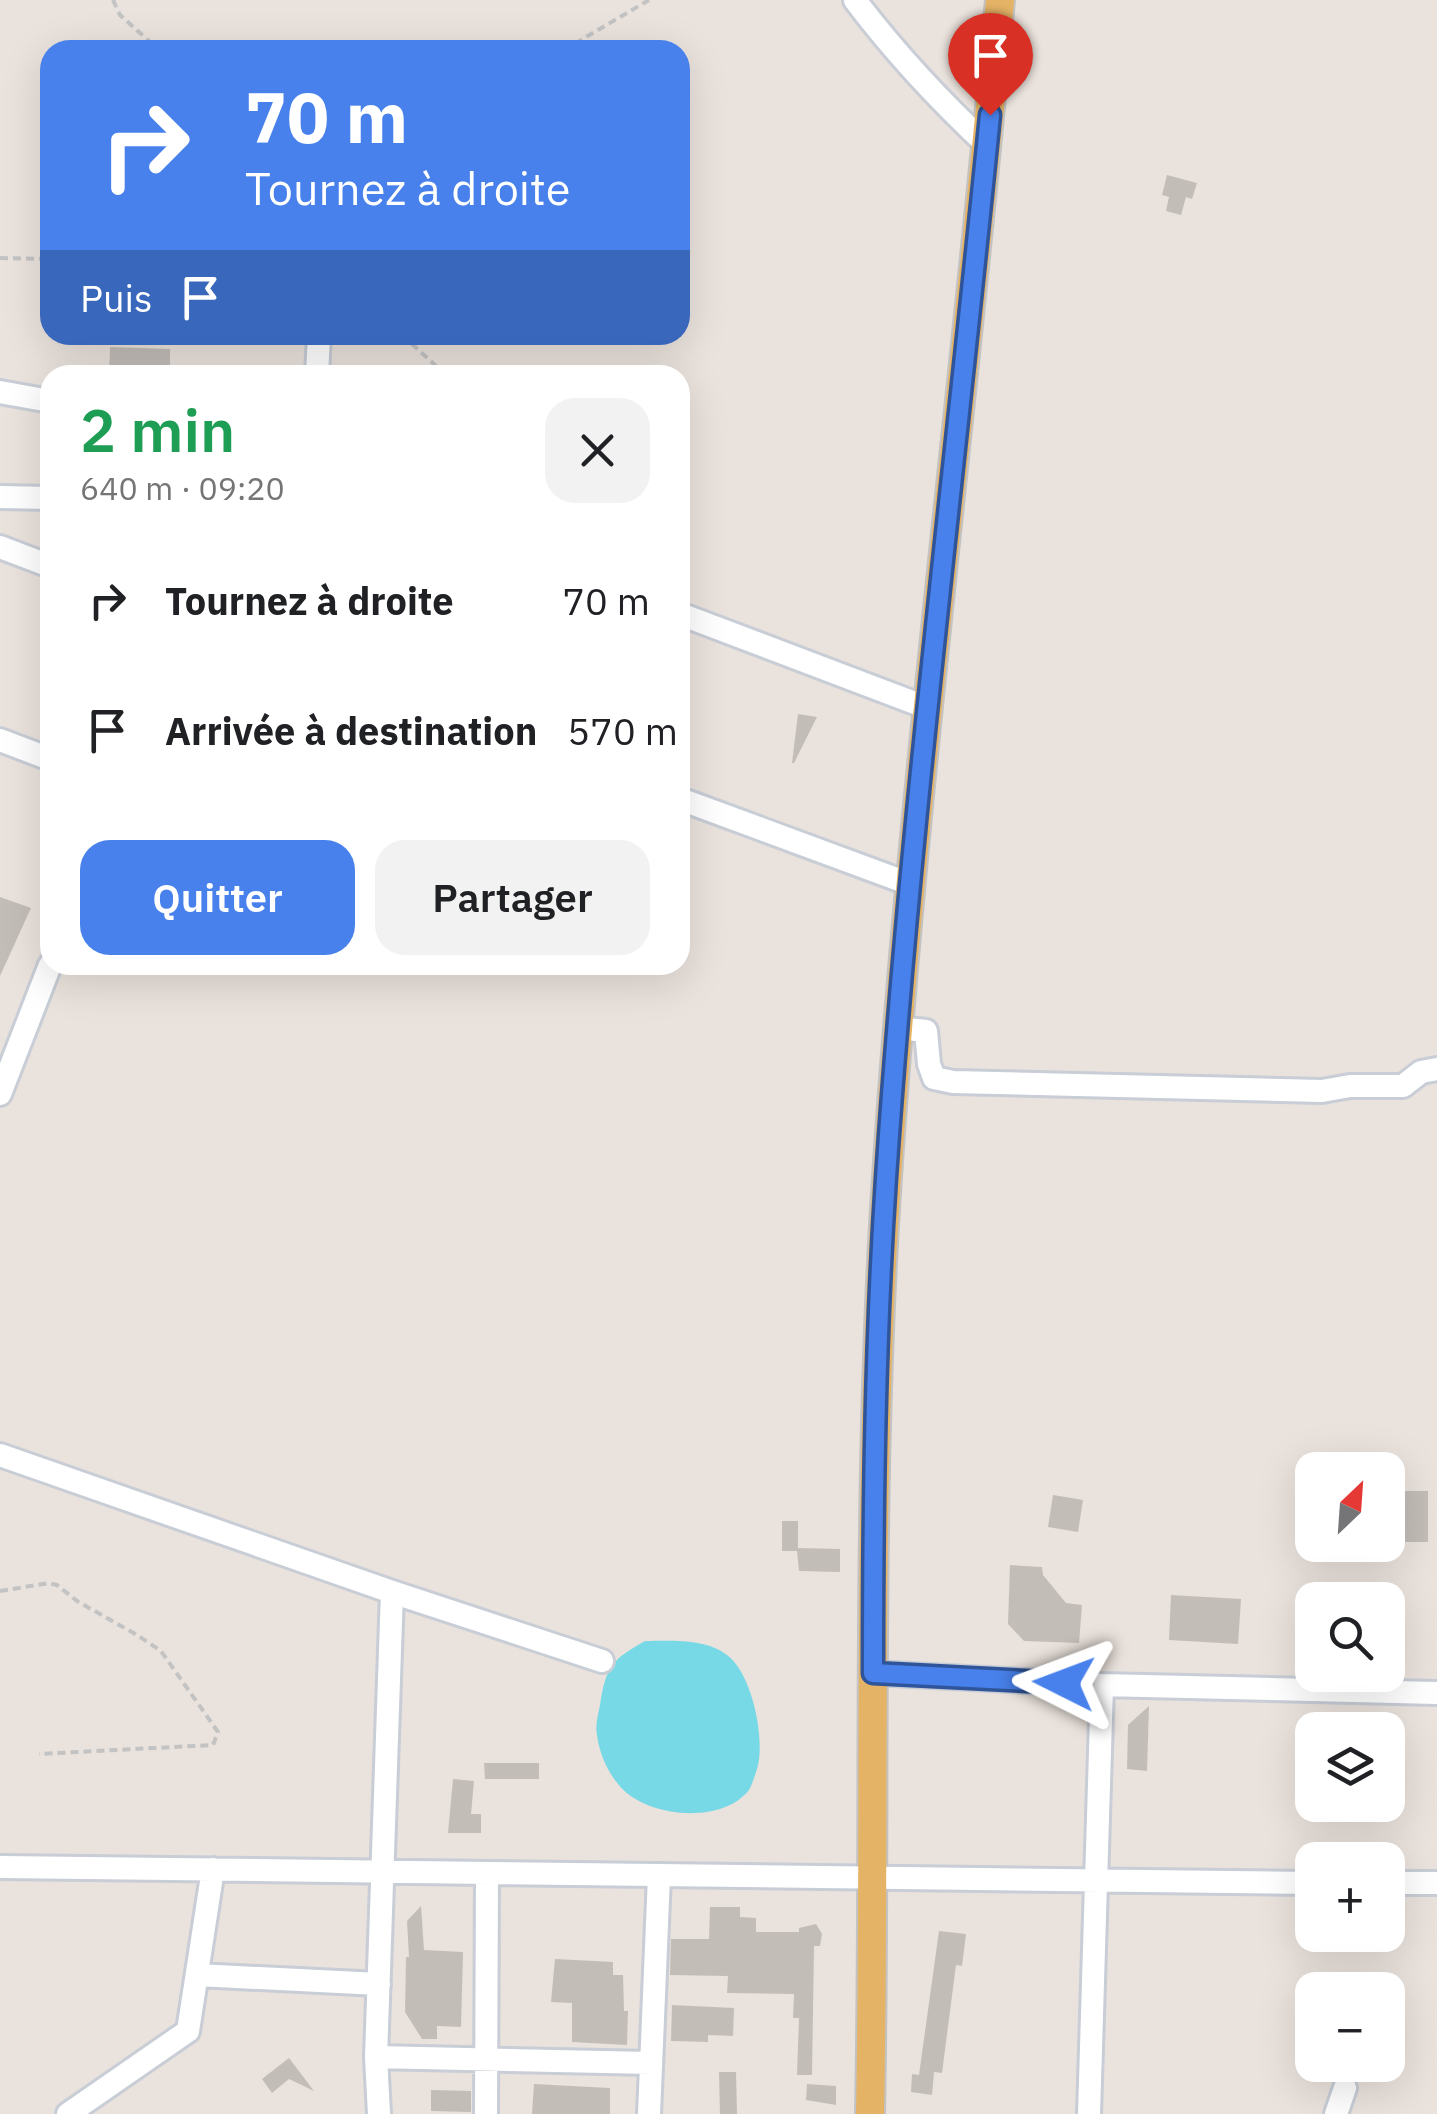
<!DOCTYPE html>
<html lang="fr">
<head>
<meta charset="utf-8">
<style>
  :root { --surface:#fff; --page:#f2f2f2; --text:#202124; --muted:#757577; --accent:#4881eb }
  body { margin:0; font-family:"IBM Plex Sans",sans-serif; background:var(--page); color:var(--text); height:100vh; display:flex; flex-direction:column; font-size:38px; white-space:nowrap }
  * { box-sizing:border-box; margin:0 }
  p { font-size:32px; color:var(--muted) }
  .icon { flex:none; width:55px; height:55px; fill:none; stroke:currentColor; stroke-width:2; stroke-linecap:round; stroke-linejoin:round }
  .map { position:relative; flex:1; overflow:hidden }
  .details { position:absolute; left:40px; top:365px; width:650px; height:610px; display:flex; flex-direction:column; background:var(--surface); border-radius:30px; box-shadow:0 10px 40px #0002 }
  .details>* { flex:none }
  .guide { position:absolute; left:40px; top:40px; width:650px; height:305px; border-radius:30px; box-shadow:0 10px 40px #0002; background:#4881eb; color:#fff; overflow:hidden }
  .needle { width:65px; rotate:25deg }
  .tools { position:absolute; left:1295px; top:1452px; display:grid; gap:20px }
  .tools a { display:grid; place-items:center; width:110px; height:110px; border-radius:20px; background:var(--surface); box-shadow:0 10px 40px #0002; font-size:50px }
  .pin { position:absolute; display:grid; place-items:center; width:85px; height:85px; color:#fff; margin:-102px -42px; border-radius:50% 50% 50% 0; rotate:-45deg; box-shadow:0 0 10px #0007 }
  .pin .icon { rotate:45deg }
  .me { position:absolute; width:110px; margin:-55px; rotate:273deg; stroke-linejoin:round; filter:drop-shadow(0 0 8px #0008) }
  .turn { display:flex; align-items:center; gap:35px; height:210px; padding:0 40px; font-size:45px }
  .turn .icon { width:130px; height:130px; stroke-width:2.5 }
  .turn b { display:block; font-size:70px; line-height:85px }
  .then { display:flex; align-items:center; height:95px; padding:0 40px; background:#0003; gap:20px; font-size:38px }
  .round { display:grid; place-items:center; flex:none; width:105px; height:105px; border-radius:30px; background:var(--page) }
  .head { display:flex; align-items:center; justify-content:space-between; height:170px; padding:0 40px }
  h1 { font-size:60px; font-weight:600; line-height:75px; color:#1e9e55 }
  .primary-button { display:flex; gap:20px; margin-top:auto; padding:20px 40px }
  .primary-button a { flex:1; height:115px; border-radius:30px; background:var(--accent); color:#fff; font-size:40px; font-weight:600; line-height:115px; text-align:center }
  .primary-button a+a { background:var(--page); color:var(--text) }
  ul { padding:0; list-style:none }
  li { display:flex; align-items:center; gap:30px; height:130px; padding:0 40px }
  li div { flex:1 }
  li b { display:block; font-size:38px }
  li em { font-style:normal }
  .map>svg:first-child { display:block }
  .water { fill:#77d9e5 }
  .building { fill:#c3bdb8 }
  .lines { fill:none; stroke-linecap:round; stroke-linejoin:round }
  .minor-casing { stroke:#c8cdd6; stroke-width:28 }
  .major-casing { stroke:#c3c3c3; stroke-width:32 }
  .path { stroke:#c3c3c3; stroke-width:4; stroke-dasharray:8 5; stroke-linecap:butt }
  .minor { stroke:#fff; stroke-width:22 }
  .major { stroke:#e5b366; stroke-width:28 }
  .route-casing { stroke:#2f5499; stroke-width:25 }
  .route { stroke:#4881eb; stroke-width:18 }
</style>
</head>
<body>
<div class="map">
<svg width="1437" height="2114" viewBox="0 0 1437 2114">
  <rect width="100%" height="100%" fill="#eae2dc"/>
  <path class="water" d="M645 1641C671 1641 705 1638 727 1655 752 1673 766 1740 757 1769 755 1775 752 1785 749 1790 721 1826 643 1817 618 1784 607 1771 599 1752 597 1735 595 1726 598 1715 600 1705 606 1667 611 1660 645 1641Z"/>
  <path class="building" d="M1167 175 1197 183 1192 199 1186 197 1181 215 1166 211 1169 197 1162 195Z
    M110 347 170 349V375H109Z
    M798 714 817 717 794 763H792Z
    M0 897 31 908 0 976Z
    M1401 1491H1428V1542H1401Z
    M1053 1495 1083 1500 1078 1532 1048 1527Z
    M782 1521H798V1548L840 1549V1572L799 1571 797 1551H782Z
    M1010 1565 1042 1567 1043 1575 1066 1603 1082 1605 1079 1643 1024 1641 1008 1624Z
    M1171 1595 1241 1599 1238 1644 1169 1640Z
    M1149 1706 1147 1771 1127 1769 1128 1725Z
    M484 1763H539V1779H485Z
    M453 1779 474 1781 471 1814H481V1833H448Z
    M421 1906 424 1950 463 1952 461 2027 437 2026V2039H422L405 2012 406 1957H409L407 1921Z
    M710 1907H740V1917L756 1918V1932H799V1928L816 1924 822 1934 820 1946H814L812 2075H797L799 2018H793L794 1994 727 1993 728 1976 670 1975 671 1939H709Z
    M939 1931 966 1934 962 1966 956 1965 942 2073 934 2072 932 2095 911 2092 912 2074 919 2075Z
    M555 1959 613 1962V1975H623L624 2011H628L627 2045 572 2042V2003L551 2002Z
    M672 2005 734 2008 733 2036 708 2035V2042L671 2041Z
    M289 2058 314 2091 289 2079 272 2093 262 2079Z
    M719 2072H736L737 2114H720Z
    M534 2084 610 2088V2114H532Z
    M807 2084 836 2086V2105L806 2100Z
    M431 2090 471 2091V2112L431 2111Z"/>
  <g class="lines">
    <defs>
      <path id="minor" d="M855 0C895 53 939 100 987 145
        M317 375 319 335
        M0 392 50 401
        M0 497 50 498
        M0 547 50 566
        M680 614 928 708
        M0 740 50 759
        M680 799 910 884
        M898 1028 926 1031 929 1064 934 1078 953 1082 1322 1091 1350 1086H1403L1421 1072 1437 1069
        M0 1094 50 965
        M0 1455 392 1592 602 1661
        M873 1673 1102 1685 1437 1693
        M0 1867C438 1871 875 1881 1312 1883
        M1388 1883H1437
        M197 1975 379 1984
        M376 2057 651 2063
        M68 2114 188 2031 213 1869
        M379 2114 376 2057 392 1592
        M486 2114 487 1873
        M649 2114 659 1876
        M1089 2114 1102 1685
        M1336 2114 1345 2088"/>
      <path id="major" d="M870 2114C876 1802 866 1489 887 1177 913 784 965 393 1000 0"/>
    </defs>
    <use href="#minor" class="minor-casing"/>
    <use href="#major" class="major-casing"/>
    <path class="path" d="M113 0 120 15 159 50
      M564 50 649 0
      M0 258 50 259
      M402 335 446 375
      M0 1591 49 1583 57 1585 77 1601 137 1635 161 1651 218 1732 213 1745 39 1754"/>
    <use href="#minor" class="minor"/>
    <use href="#major" class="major"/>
  </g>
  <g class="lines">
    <defs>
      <path id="route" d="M990 115C955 469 910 823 886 1178 875 1343 873 1508 873 1673L1064 1683"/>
    </defs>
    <use href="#route" class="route-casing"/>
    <use href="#route" class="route"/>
  </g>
</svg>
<div class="tools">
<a><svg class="needle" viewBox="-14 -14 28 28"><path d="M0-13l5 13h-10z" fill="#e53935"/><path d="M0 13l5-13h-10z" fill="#757577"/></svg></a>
<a><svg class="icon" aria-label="search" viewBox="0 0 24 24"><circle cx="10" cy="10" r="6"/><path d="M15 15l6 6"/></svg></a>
<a><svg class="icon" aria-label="layers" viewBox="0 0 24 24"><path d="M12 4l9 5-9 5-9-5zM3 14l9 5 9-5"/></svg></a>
<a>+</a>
<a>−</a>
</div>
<div class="pin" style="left:990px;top:115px;background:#d93025"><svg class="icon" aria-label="arrive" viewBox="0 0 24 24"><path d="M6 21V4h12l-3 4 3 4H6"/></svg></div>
<svg class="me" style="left:1064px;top:1683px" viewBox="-20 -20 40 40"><path d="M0-17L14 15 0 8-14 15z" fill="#4881eb" stroke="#fff" stroke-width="4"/></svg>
<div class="guide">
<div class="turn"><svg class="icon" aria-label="right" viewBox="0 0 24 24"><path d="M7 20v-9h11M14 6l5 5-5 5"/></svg><div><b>70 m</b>Tournez à droite</div></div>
<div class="then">Puis<svg class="icon" aria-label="arrive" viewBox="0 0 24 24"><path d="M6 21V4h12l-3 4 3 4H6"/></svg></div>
</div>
<section class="details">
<div class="head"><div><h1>2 min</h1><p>640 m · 09:20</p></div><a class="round"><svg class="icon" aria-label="close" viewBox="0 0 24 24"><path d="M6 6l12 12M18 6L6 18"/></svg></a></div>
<ul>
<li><svg class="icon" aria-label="right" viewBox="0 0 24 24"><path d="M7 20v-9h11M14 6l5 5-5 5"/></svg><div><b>Tournez à droite</b></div><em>70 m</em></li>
<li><svg class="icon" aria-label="arrive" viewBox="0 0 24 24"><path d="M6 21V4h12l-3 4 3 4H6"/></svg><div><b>Arrivée à destination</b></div><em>570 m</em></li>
</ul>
<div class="primary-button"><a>Quitter</a><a>Partager</a></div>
</section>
</div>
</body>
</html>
